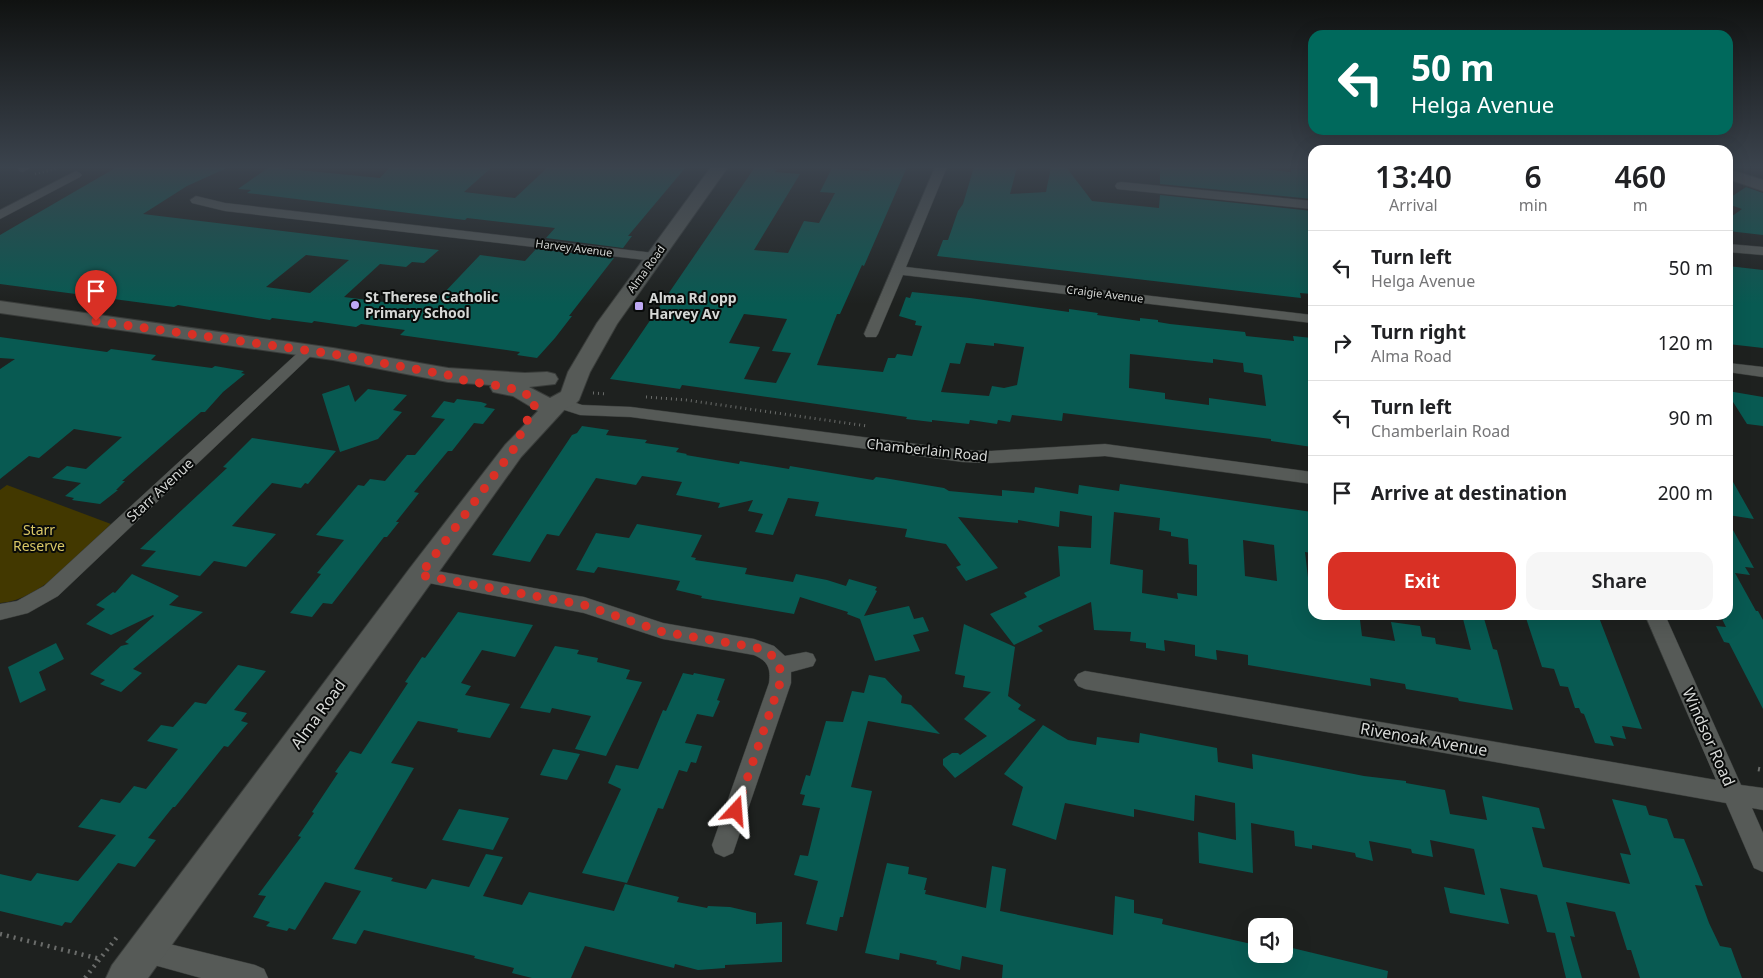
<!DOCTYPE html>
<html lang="en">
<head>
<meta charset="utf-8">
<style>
  :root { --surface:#fff; --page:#f6f6f6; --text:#202124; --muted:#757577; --line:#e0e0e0; --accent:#d93025 }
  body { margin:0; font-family:"Noto Sans",sans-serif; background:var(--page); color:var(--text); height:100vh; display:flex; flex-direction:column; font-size:19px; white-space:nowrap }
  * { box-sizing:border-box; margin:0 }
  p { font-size:16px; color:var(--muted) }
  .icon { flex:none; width:28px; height:28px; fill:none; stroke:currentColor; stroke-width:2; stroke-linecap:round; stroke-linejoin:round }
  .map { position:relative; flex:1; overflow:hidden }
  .side { position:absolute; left:1308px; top:145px; width:425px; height:475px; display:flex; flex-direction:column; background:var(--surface); border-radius:15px; box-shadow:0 5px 20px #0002 }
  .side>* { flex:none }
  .guide { position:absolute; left:1308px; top:30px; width:425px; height:105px; border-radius:15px; box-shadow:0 5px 20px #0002; background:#00695c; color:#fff; overflow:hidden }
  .tools { position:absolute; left:1248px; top:918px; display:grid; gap:10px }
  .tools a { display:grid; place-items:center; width:45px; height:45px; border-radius:10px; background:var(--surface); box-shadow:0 5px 20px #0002; font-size:25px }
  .pin { position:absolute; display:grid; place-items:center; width:42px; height:42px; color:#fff; margin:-51px -21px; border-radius:50% 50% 50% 0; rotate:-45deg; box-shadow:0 0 5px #0007 }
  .pin .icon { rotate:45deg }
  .me { position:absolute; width:55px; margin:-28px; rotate:19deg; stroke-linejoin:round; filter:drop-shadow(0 0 4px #0008) }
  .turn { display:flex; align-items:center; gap:18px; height:105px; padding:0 20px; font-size:22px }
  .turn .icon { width:65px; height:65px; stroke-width:2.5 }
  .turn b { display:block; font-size:35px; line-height:42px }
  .eta { display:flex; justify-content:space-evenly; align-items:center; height:85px; text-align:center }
  .eta b { font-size:30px; font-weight:600; line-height:35px }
  .button { display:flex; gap:10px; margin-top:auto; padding:10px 20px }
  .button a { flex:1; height:58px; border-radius:15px; background:var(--accent); color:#fff; font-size:20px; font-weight:600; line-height:58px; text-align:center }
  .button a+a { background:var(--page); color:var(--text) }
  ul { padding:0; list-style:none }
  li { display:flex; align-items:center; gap:15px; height:75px; padding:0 20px; border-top:1px solid var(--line) }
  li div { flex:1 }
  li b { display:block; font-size:19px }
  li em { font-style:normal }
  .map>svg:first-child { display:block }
  .green { fill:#423800 }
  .building { fill:#085a52; fill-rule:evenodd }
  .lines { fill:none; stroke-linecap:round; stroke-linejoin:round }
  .street-casing { stroke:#393c3a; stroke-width:1 }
  .secondary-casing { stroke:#393c3a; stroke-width:2 }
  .path-far2 { stroke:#6a6c6a; stroke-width:2.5; stroke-dasharray:1 3; stroke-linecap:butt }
  .path-far1 { stroke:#6a6c6a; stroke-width:3; stroke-dasharray:1 4; stroke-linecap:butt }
  .path { stroke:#6a6c6a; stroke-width:4.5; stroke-dasharray:2 5; stroke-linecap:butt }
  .street { fill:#565a57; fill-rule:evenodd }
  .secondary { fill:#565a57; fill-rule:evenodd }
  .route { stroke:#d93025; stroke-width:9; stroke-dasharray:0 16.2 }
  .poi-dot { fill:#bfa9f4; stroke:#090b0a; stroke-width:2 }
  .labels { text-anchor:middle; stroke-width:4; stroke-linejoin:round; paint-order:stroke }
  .far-street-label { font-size:11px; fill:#d6d8d6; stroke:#090b0a }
  .poi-label { font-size:14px; font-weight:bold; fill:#d6d8d6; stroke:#090b0a; text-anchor:start }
  .street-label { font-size:14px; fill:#d6d8d6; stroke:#090b0a }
  .park-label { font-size:14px; fill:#dac765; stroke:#090b0a }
  .near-street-label { font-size:16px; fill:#d6d8d6; stroke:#090b0a }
</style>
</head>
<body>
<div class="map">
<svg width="1763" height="978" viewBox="0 0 1763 978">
  <rect width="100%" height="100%" fill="#1e211f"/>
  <path class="green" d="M7 485 111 524C81 552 42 600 0 603V490Z"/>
  <path class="building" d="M117 167H229L187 186 143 214 439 250 424 263 412 262 406 267 380 264 344 297 408 305 419 294 436 296 442 295 480 255 525 261 536 249 614 258 569 316H572L555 338 537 358 517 355 520 352 400 335 405 330 361 324 356 327 314 321 312 323 272 318 270 320 178 305 174 307 0 284V235ZM306 255 349 260 310 293 266 287Z
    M269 167 380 178 390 167H492L464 192 515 198 548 167H686L628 236H632L623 248 546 238 555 228 467 218 465 220 247 193 251 190 238 189Z
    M755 167H774L773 169H777L775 172 800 174 754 250 788 253 804 221 819 223 835 193 820 192 832 168 869 171 871 167H907L864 266 862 265 840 314H837L817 365 883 372 888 358H895L897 354 912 356 922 326 915 325 916 321 899 316 906 297 910 298 912 292 970 298 1069 312V309L1098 313 1097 315 1140 321V318L1158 320V322L1170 324 1245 332 1246 336 1294 341 1293 336 1312 338V447L1271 441V439L1063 413 1062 421 1012 415 1010 422 998 420 997 424 970 420 969 424 932 420V422L906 419 907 417 782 399 682 385 680 389 610 379ZM744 314 787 319 772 351 791 353 776 383 744 379 760 347 729 343ZM966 343 994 346V343L1024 347 1017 385 1004 388 992 386 989 396 941 392 950 363 960 364ZM1130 354 1213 363V359L1243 363 1244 372 1262 375 1266 406 1209 398V405L1165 399V393L1129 388Z
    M974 167H1017L1010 194 1046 192 1051 167H1066L1092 201 1159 208 1160 195 1312 211V294L1300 293 1301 298 937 256 943 240H948L958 211 963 204Z
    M1160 167H1244L1291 172V169L1312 171V199L1160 184Z
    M1746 187 1763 193V235L1728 231V219L1742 209 1728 204V199Z
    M1728 266 1763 270V348L1728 344Z
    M0 337 107 352 111 349 156 355 151 360 212 368 215 366 244 371 241 373 245 374 223 392 205 412H201L122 481H125L116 490H118L100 504 72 500 74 498 65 496 81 483 52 478 67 466 86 469 122 437 74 429 39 458 29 456 0 479V369L15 359 0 358Z
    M349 385 355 402 368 389 407 395 393 410 402 412 378 439 340 452 322 394Z
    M1728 391 1763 397V426L1747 424 1728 394Z
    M457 399 481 402 487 404 484 407 495 409 483 424 474 423 452 451H448L414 492 419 493 396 522H399L387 537H384L332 604 323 603 312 617 290 613 321 574 317 573 344 540 316 535 358 485 364 486 370 479 385 481 407 455H415L445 419 431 417 444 401 454 403Z
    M582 426 609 430 606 435 647 440 645 443 679 448 676 452 687 454 686 455 739 464 740 461 789 469 790 466 873 480 876 477 884 478 944 488 949 491 1002 496V490L1034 493 1035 487 1078 494 1079 485 1119 491 1120 484 1312 512V553L1305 552 1309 586 1312 587V615H1330L1360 620 1362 636 1395 641 1391 622 1420 626 1422 636 1435 638 1436 644 1471 650 1462 615H1483L1493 649 1497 650 1513 710 1459 701 1458 698 1406 689 1405 684 1370 678 1371 686 1248 665V655L1216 650 1217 660 1195 656V645L1164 640 1165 651 1146 648V643L1130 641 1131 632 1094 630 1091 602 1038 626 1043 631 1014 645 990 614 1027 597 1024 593 1060 576 1058 546 1091 548 1092 516 1060 511 1059 527 1018 520V523L958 517 998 568 966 581 956 567 961 565 946 544 905 537 907 529 815 516 819 502 788 498 773 535 755 532 763 514 748 511 753 500 718 508 720 503 676 495 682 482 642 476 636 485 596 478 559 536 547 534 530 562 492 555 572 435 577 433ZM1114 512 1160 518 1159 530 1171 532V536L1188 539 1189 564 1197 565V596L1177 593 1178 599 1142 593 1143 570 1110 564ZM1243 540 1274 545 1277 581 1245 576Z
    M252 438 336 451 308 484 305 483 301 488 272 483 232 526 276 534 246 567 214 561 200 576 141 566 156 551 140 549 227 468 223 467Z
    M1728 473 1754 519 1728 515Z
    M1728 521 1754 568 1745 567 1750 575 1735 573 1756 611H1758L1763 620V709L1729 643 1724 642 1716 626 1726 627 1720 615H1728Z
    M637 524 702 535 691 557 696 558 695 560 747 568 745 574 793 582 796 574 827 580 846 586 849 579 877 587 875 590 877 591 864 616 909 606 914 619 923 617 929 631 913 635 920 651 875 661 860 619 847 614 848 612 800 597 794 614 701 598 702 596 676 590 680 581 598 567 594 573 576 570 596 533 629 538Z
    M132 574 179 596 169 605 203 612 133 669 142 673 121 692 100 684 105 680 90 674 121 646 129 644 125 642 154 616 153 615 111 635 86 624 105 609 96 605 113 592 115 593Z
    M458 612 533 625 515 657 482 650 461 683 471 686 465 695 510 704 490 738 457 732 458 729 418 721 391 763 414 768 354 869 393 878 391 881 426 889 432 879 469 887 486 854 503 857 483 896 522 905 529 892 614 911 625 884 679 897 677 902 707 908 708 906 730 907 756 913V924L782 922V962L725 965V968L698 970 675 964 674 968 585 946 571 978H532L512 973 514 968 474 958 475 956 364 930 356 944 332 939 361 891 325 882 295 930 289 928 287 931 266 926 270 922 253 917 266 896 258 895 301 837 298 836 314 813 312 812 338 773 335 772 350 751 361 754 408 683 405 682 422 657 425 658Z
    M1525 615H1598L1642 729 1622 726 1626 739 1610 736 1614 746 1595 743 1584 714 1581 713 1579 708H1575L1568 687 1560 686 1554 669 1542 667Z
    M964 624 1015 647 1008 696 1021 705 1018 709 1036 720 955 778 943 765V759L952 753H958L960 755 987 736 964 719 991 692 963 687 965 676 955 674Z
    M56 643 64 659 39 672 46 690 20 703 8 667Z
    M555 646 579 650 577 654 598 658 597 662 630 670 626 679 642 682 606 756 575 749 591 716 552 708 550 713 520 708Z
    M238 665 266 671 234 710 247 713 241 721 248 723 228 747 224 746 175 807H173L148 838 156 840 135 867 118 863 71 923 65 922 62 926 0 911V874L31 881 37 873 78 881 116 835 78 827 101 799 120 803 134 786 146 789 178 749 147 741 161 725 173 727 195 702 206 704Z
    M683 673 693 675 694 673 725 679 717 700 720 701 713 717 697 714 685 743 702 746 696 763 691 762 687 772 679 770 663 809 658 808 627 883 582 873 621 789 608 783 616 765 638 769 663 710 666 711Z
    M869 675 885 678 902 696 901 703 911 705 940 734 868 721 851 787 872 791 843 917H840L837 931 806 924 818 881 794 875 800 855 808 856 820 808 802 805 805 795 800 794 806 775 810 776 826 721 843 722 852 691 864 693Z
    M1043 725 1068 740 1096 745 1097 737 1139 743 1140 733 1217 748 1218 762 1253 769 1252 754 1364 776 1406 781V783L1445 790 1450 814 1487 820 1482 796 1539 808 1545 829 1532 827 1543 867 1630 884 1620 853 1631 855 1612 799 1646 806 1649 815 1667 819 1674 838 1684 839 1703 886 1695 885 1709 923 1720 946 1731 948 1742 978H1640L1631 950H1627L1615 912 1566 902 1575 937 1570 936 1582 978H1566L1555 933 1547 932 1537 895 1500 888 1509 924 1450 913 1444 887 1485 895 1474 849 1430 840 1433 857 1412 853 1411 849 1369 841 1373 861 1356 857 1355 853 1312 845V849L1295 846 1294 831 1251 823 1253 873 1199 863 1198 832 1236 840 1235 803 1195 795 1194 821 1134 809V817L1065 803 1056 840 1012 825 1023 787 1004 774Z
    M553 749 580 754 567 780 540 775Z
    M459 809 509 818 493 850 442 840Z
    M887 863 909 867 908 874 927 878 924 890H926L925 894 986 908 992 866 1006 869 1000 911 1113 935 1115 896 1134 900V913L1163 919 1162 924 1256 945V954H1284V946L1388 971 1387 978H1002L1003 965 962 956 960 970 936 964 937 961 900 953 899 960 865 953Z"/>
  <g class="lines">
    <defs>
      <path id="street" d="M18 167H31L23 172 19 171Z
        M935 167H947L906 267 1312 315V323L903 275 878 334 876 337H866L864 334Z
        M76 171 80 173 82 175 80 177 0 219V210Z
        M1121 182 1312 201V209L1117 189 1115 186 1117 183Z
        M196 196 225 203 654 253 661 257 654 261 225 211 192 203 190 200Z
        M1728 244 1763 247V255L1728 252Z
        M309 346 314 347 316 350 314 353 58 596 28 613 0 620V604L17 601 44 586 304 347Z
        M1728 363 1763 367V377L1728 372Z
        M561 398 582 405 631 407 963 450 991 451 1105 444 1312 472V484L1105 456 991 463 963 462 631 417 580 415 555 407 553 403 555 399Z
        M420 568 584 597 663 623 754 639 774 646 785 656 806 652 813 654 816 660 813 666 791 672V683L733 853 724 857 715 853 712 845 769 683C771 668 768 661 754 655L663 639 584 613 413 580 410 575 413 570Z
        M1645 615H1665L1741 785 1763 788V810L1752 808 1763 833V872L1754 868 1726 803 1085 689 1078 686 1074 680 1078 674 1085 671 1716 780Z
        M145 938 255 965 264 969 268 978H201L136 960 132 951 136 942Z"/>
      <path id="secondary" d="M711 167H728L617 324 590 372 579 400 574 405 566 408 521 457 148 978H106L112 965 410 568 505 445 538 411 513 396 493 392 490 387 491 385 448 382 333 360 0 313V301L333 348 448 368 525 373 547 372 555 374 558 379 555 384 529 387 550 398 561 392 568 372 597 323Z
        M1728 169 1763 180V191L1728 179Z"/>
    </defs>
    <use href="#street" class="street-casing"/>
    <use href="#secondary" class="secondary-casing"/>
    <path class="path-far2" d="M35 174 56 169"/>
    <path class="path-far1" d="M593 393 607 394
      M646 397 686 400 867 426"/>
    <path class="path" d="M1758 769 1763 770
      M0 934 100 959
      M85 978 117 937"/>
    <use href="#street" class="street"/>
    <use href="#secondary" class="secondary"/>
  </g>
  <linearGradient id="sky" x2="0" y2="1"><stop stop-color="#101211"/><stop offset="0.55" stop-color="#3b434d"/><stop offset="1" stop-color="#3b434d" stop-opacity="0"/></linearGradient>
  <rect width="1763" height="304" fill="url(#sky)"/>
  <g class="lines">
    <path class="route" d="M96 321 333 354 448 375C473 387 518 381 536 402L513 450 420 575 584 605 663 632 754 647C773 652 783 662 780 683L736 811"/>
  </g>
  <g class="poi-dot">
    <circle cx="355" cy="305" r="5"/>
    <rect x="634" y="301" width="10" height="10" rx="2.5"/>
  </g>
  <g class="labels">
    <g class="far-street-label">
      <text transform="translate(574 248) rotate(7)" y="4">Harvey Avenue</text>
      <text transform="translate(646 269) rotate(-54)" y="4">Alma Road</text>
      <text transform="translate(1105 294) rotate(7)" y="4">Craigie Avenue</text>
    </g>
    <g class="poi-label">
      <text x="365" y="302">St Therese Catholic<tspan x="365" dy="16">Primary School</tspan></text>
      <text x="649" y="303">Alma Rd opp<tspan x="649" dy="16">Harvey Av</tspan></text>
    </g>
    <g class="street-label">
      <text transform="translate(927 450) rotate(6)" y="5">Chamberlain Road</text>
      <text transform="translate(160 490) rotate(-43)" y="5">Starr Avenue</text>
    </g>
    <g class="park-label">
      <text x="39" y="535">Starr<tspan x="39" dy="16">Reserve</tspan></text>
    </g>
    <g class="near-street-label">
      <text transform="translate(318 714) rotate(-54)" y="6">Alma Road</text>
      <text transform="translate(1709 737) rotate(66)" y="6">Windsor Road</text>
      <text transform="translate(1424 739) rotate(10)" y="6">Rivenoak Avenue</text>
    </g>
  </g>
</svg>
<div class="tools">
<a><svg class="icon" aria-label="sound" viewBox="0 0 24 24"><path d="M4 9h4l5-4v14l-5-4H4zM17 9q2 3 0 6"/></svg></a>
</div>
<div class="pin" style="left:96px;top:321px;background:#d93025"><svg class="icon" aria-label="arrive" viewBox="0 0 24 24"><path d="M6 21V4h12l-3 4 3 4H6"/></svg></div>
<svg class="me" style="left:736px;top:811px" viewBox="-20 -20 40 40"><path d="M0-17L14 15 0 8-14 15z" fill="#d93025" stroke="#fff" stroke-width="4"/></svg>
<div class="guide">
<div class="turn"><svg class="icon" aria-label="left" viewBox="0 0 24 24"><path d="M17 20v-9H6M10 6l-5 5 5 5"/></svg><div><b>50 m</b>Helga Avenue</div></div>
</div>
<section class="side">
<div class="eta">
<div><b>13:40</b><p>Arrival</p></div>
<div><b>6</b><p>min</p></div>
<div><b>460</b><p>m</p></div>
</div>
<ul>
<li><svg class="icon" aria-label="left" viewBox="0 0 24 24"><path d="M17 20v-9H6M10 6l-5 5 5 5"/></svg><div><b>Turn left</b><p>Helga Avenue</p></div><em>50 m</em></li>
<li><svg class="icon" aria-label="right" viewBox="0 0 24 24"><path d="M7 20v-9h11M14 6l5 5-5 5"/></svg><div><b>Turn right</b><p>Alma Road</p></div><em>120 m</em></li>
<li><svg class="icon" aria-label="left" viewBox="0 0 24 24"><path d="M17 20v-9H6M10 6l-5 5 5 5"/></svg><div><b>Turn left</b><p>Chamberlain Road</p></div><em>90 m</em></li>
<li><svg class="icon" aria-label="arrive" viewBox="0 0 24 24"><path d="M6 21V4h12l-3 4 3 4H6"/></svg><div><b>Arrive at destination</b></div><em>200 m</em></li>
</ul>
<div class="button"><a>Exit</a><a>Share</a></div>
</section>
</div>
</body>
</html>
